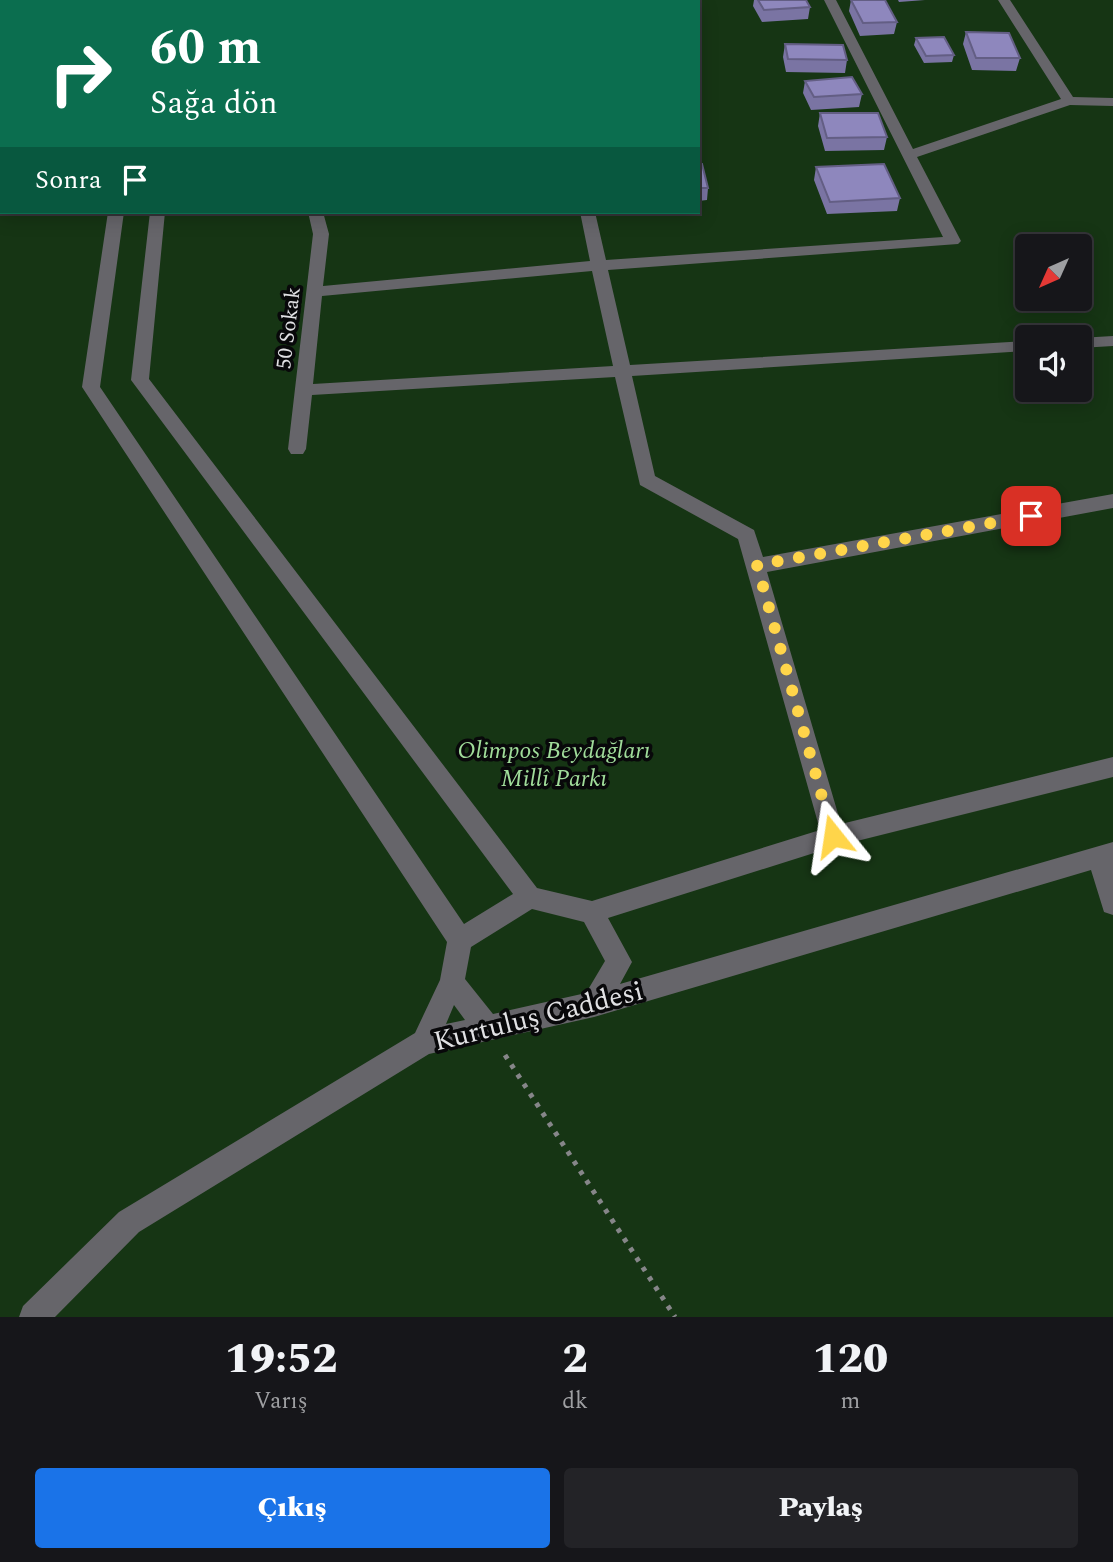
<!DOCTYPE html>
<html lang="tr">
<head>
<meta charset="utf-8">
<style>
  :root { --surface:#16161a; --page:#232327; --text:#f1f3f6; --muted:#9e9fa2; --line:#353539; --accent:#1a73e8 }
  body { margin:0; font-family:Spectral,serif; background:var(--page); color:var(--text); height:100vh; display:flex; flex-direction:column; font-size:26px; white-space:nowrap }
  * { box-sizing:border-box; margin:0 }
  p { font-size:23px; color:var(--muted) }
  .icon { flex:none; width:38px; height:38px; fill:none; stroke:currentColor; stroke-width:2; stroke-linecap:round; stroke-linejoin:round }
  .map { position:relative; height:1317px; overflow:hidden }
  .drawer { display:flex; flex-direction:column; background:var(--surface); flex:1 }
  .drawer>* { flex:none }
  .top-card { position:absolute; left:0px; top:0px; width:700px; height:214px; box-shadow:0 4px 18px #0003,0 0 0 2px var(--line); background:#0b6e4f; color:#fff; overflow:hidden }
  .needle { width:46px; rotate:225deg }
  .controls { position:absolute; left:1015px; top:234px; display:grid; gap:14px }
  .controls a { display:grid; place-items:center; width:77px; height:77px; border-radius:7px; background:var(--surface); box-shadow:0 4px 18px #0003,0 0 0 2px var(--line); font-size:35px }
  .pin { position:absolute; display:grid; place-items:center; width:60px; height:60px; color:#fff; margin:-30px; border-radius:14px; box-shadow:0 4px 10px #0006 }
  .me { position:absolute; width:77px; margin:-38px; rotate:345deg; stroke-linejoin:round; filter:drop-shadow(0 0 5px #0008) }
  .turn { display:flex; align-items:center; gap:24px; height:147px; padding:0 35px; font-size:32px }
  .turn .icon { width:91px; height:91px; stroke-width:2.5 }
  .turn b { display:block; font-size:49px; line-height:60px }
  .then { display:flex; align-items:center; height:66px; padding:0 35px; background:#0003; gap:14px; font-size:26px }
  .eta { display:flex; justify-content:space-evenly; align-items:center; height:119px; text-align:center }
  .eta b { font-size:42px; font-weight:800; line-height:49px }
  .cta { display:flex; gap:14px; margin-top:auto; padding:14px 35px }
  .cta a { flex:1; height:80px; border-radius:7px; background:var(--accent); color:#fff; font-size:28px; font-weight:800; line-height:80px; text-align:center }
  .cta a+a { background:var(--page); color:var(--text) }
  .map>svg:first-child { display:block }
  .green { fill:#163514; fill-rule:evenodd }
  .lines { fill:none; stroke-linecap:round; stroke-linejoin:round }
  .path { stroke:#868689; stroke-width:5; stroke-dasharray:4.5 7; stroke-linecap:butt }
  .minor { fill:#66656a; fill-rule:evenodd }
  .wall { fill:#7a74a3 }
  .building { fill:#8e87bd; stroke:#635e84; stroke-width:2 }
  .route { stroke:#ffd54a; stroke-width:12; stroke-dasharray:0 21.6 }
  .labels { text-anchor:middle; stroke-width:7; stroke-linejoin:round; paint-order:stroke }
  .far-street-label { font-size:21px; fill:#e1e1e4; stroke:#08080a }
  .park-label { font-size:24px; font-style:italic; fill:#a0dc9a; stroke:#08080a }
  .near-street-label { font-size:28px; fill:#e1e1e4; stroke:#08080a }
</style>
</head>
<body>
<div class="map">
<svg width="1113" height="1317" viewBox="0 0 1113 1317">
  <rect width="100%" height="100%" fill="#1e1e22"/>
  <path class="green" d="M0 0H1113V1317H0ZM2 2H698V212H2ZM1027 247H1080V299H1027ZM1027 338H1080V390H1027Z"/>
  <g class="lines">
    <path class="path" d="M505 1055 675 1317"/>
    <path class="minor" d="M51 0H64L65 2H52Z
      M106 0H119L120 2H107Z
      M193 0H218L192 2Z
      M271 0H285L270 2Z
      M376 0H388V2H376Z
      M824 0H836L913 149 1061 99 998 0H1010L1073 97 1113 98V106L1070 105 917 157 961 241 958 244 608 270 630 365 1027 341V351L632 376 655 476 754 530 763 557 1113 494V508L767 572 841 824 1113 757V777L833 847 608 918 632 962 620 984 1113 842V915L1104 912 1091 870 594 1017 429 1054 139 1232 55 1317H19L23 1306 119 1212 415 1033 440 980 447 942 82 387 108 212H124L100 387 464 924 513 894 131 380 150 212H165L149 379 537 888 592 901 820 830 738 539 640 485 615 377 312 395 306 449 303 454H291L288 449 313 234 308 212H323L329 234 323 286 590 261 580 212H595L606 260 943 237ZM592 271 613 366 313 384 322 296ZM532 909 584 922 605 961 586 993 493 1014 465 979 471 947ZM454 1005 465 1020 446 1024Z
      M2 56V64L0 65V57Z
      M1113 336V346L1080 348 1079 338Z"/>
  </g>
  <path class="wall" d="M754 0H806L810 7 808 19 762 22 753 6Z
    M851 0H885L897 22 894 34 860 36 849 11Z
    M898 0H925L899 2Z
    M966 32 1020 58 1016 71 972 70 963 44Z
    M916 38 954 55 952 62 924 63 914 45Z
    M785 44 847 60 845 73 786 72 783 57Z
    M805 81 862 94 859 107 811 110 803 93Z
    M820 113 887 137 884 150 825 151 818 126Z
    M698 164 708 188 707 200 698 201Z
    M816 167 900 198 897 211 827 214 814 180Z"/>
  <path class="building" d="M758 0H806L810 7 764 10Z
    M851 0H885L897 22 863 23Z
    M966 32 1009 33 1020 58H976Z
    M944 37 954 55 926 56 916 38Z
    M785 44 843 45 847 60 788 59Z
    M852 77 862 94 814 97 805 81Z
    M820 113H878L887 137 827 138Z
    M698 164H702L708 188H698Z
    M884 164 900 198 830 202 816 167Z"/>
  <g class="lines">
    <path class="route" d="M833 836 757 565 1031 516"/>
  </g>
  <g class="labels">
    <g class="far-street-label">
      <text transform="translate(288 328) rotate(-83)" y="7">50 Sokak</text>
    </g>
    <g class="park-label">
      <text x="554" y="758">Olimpos Beydağları<tspan x="554" dy="28">Millî Parkı</tspan></text>
    </g>
    <g class="near-street-label">
      <text transform="translate(538 1015) rotate(-14)" y="10">Kurtuluş Caddesi</text>
    </g>
  </g>
</svg>
<div class="controls">
<a><svg class="needle" viewBox="-14 -14 28 28"><path d="M0-13l5 13h-10z" fill="#e53935"/><path d="M0 13l5-13h-10z" fill="#9e9fa2"/></svg></a>
<a><svg class="icon" aria-label="sound" viewBox="0 0 24 24"><path d="M4 9h4l5-4v14l-5-4H4zM17 9q2 3 0 6"/></svg></a>
</div>
<div class="pin" style="left:1031px;top:516px;background:#d93025"><svg class="icon" aria-label="arrive" viewBox="0 0 24 24"><path d="M6 21V4h12l-3 4 3 4H6"/></svg></div>
<svg class="me" style="left:833px;top:836px" viewBox="-20 -20 40 40"><path d="M0-17L14 15 0 8-14 15z" fill="#ffd54a" stroke="#fff" stroke-width="4"/></svg>
<div class="top-card">
<div class="turn"><svg class="icon" aria-label="right" viewBox="0 0 24 24"><path d="M7 20v-9h11M14 6l5 5-5 5"/></svg><div><b>60 m</b>Sağa dön</div></div>
<div class="then">Sonra<svg class="icon" aria-label="arrive" viewBox="0 0 24 24"><path d="M6 21V4h12l-3 4 3 4H6"/></svg></div>
</div>
</div>
<section class="drawer">
<div class="eta">
<div><b>19:52</b><p>Varış</p></div>
<div><b>2</b><p>dk</p></div>
<div><b>120</b><p>m</p></div>
</div>
<div class="cta"><a>Çıkış</a><a>Paylaş</a></div>
</section>
</body>
</html>
